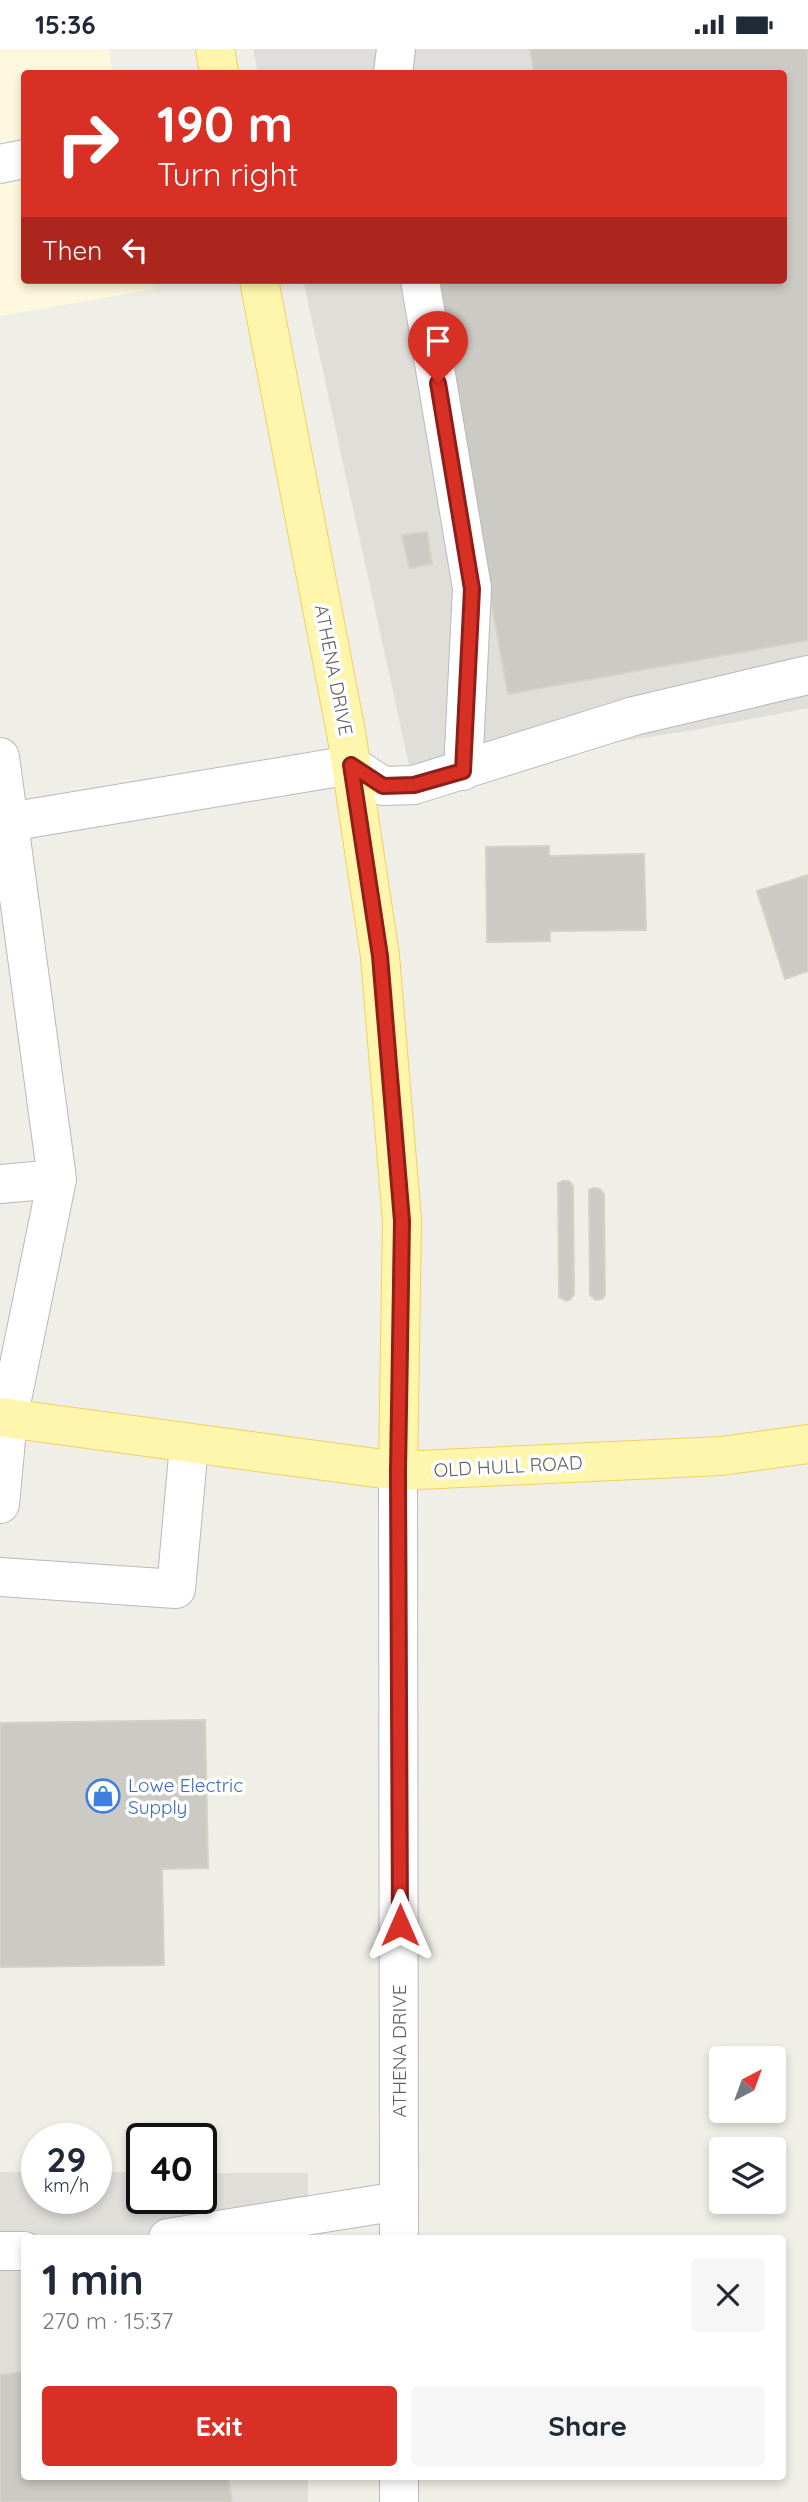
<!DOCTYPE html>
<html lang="en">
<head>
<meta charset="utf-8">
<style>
  :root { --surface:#fff; --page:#f6f6f7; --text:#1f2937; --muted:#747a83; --accent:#d93025 }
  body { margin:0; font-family:Quicksand,sans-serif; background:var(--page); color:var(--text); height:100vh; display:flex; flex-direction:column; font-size:26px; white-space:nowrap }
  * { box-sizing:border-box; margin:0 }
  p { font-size:23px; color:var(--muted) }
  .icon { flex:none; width:38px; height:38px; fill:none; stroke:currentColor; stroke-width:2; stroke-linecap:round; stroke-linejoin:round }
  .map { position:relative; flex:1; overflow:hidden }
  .panel { position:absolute; left:21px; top:2186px; width:765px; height:245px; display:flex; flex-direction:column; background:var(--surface); border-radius:7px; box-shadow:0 4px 10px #0003 }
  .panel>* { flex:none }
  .guide { position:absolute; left:21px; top:21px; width:766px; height:214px; border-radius:7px; box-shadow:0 4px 10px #0003; background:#d93025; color:#fff; overflow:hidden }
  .needle { width:46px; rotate:41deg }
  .tools { position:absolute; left:709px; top:1997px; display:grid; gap:14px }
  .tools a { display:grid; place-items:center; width:77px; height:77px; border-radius:7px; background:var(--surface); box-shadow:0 4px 10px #0003; font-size:35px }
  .speed { position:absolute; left:21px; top:2074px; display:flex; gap:14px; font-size:35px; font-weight:700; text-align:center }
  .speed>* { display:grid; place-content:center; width:91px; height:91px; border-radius:50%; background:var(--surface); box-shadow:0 4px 10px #0003; line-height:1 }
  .speed small { font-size:18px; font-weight:400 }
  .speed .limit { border:4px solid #111; border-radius:10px; background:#fff; color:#111 }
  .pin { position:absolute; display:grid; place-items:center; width:60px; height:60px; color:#fff; margin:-72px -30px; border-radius:50% 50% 50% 0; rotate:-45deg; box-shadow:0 0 7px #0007 }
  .pin .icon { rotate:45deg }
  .me { position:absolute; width:77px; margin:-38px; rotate:0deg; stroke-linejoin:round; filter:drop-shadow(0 0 5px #0008) }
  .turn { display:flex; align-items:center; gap:24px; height:147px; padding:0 21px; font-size:32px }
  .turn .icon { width:91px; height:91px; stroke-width:2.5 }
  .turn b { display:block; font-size:49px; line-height:60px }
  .then { display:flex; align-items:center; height:66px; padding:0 21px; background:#0003; gap:14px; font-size:26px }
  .round { display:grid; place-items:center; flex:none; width:74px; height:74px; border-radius:7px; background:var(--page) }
  .head { display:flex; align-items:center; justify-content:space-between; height:119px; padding:0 21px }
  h1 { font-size:42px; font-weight:700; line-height:52px }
  .primary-button { display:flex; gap:14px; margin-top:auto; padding:14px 21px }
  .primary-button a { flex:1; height:80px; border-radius:7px; background:var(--accent); color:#fff; font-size:28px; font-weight:700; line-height:80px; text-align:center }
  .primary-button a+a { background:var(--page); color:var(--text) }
  .status { display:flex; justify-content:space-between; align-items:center; height:49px; padding:0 35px; background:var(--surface); direction:ltr }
  .status svg { height:19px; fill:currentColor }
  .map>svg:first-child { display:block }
  .commercial { fill:#fef8de }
  .industrial { fill:#dfded9 }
  .building { fill:#cccac4; stroke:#d5d1c5; stroke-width:2 }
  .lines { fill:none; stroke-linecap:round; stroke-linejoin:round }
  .minor-casing { stroke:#b7b9bd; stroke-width:40 }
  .major-casing { stroke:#f3d05e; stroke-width:40 }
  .minor { stroke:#fff; stroke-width:38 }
  .major { stroke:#fff6ad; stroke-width:38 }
  .route-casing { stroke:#8d1f18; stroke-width:18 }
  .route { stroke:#d93025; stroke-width:12 }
  .labels { text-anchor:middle; stroke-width:7; stroke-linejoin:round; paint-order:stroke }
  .street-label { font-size:19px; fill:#5e6267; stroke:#fff }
  .shop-label { font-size:19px; fill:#366cbe; stroke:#fff; text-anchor:start }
</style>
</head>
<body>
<div class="status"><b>15:36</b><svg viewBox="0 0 49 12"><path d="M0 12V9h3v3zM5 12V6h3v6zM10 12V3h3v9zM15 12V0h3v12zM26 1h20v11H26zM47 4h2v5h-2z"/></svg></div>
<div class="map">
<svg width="808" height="2453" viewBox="0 0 808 2453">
  <rect width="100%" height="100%" fill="#f0efe7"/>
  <path class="commercial" d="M0 0H108L113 24H24V231H153L154 240 0 267Z"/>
  <path class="industrial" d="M253 0H808V659L694 681 411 725 303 231H784V24H258Z
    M0 2123H37V2149H96V2123H142V2149H201V2124H308V2189H24V2427H308V2453H0Z"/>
  <path class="building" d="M530 0H808V591L508 645 433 231H784V24H534Z
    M427 483 432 515 409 519 402 486Z
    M549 797V807L644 805 646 881 550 882V892L487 893 486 798Z
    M808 826V922L785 930 757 842Z
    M563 1132H569L573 1137 574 1245 571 1250 566 1252 559 1248 558 1134Z
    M594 1139 600 1140 604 1145 605 1246 602 1250 596 1251 590 1246 589 1141Z
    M205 1671 208 1819 162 1820 164 1916 0 1918V1674Z
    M24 2323V2427H228L232 2453H0V2326Z"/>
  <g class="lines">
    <defs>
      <path id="minor" d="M393 24 396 0
        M0 115 24 110
        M420 231 472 539 463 722
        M0 708 57 1130 8 1370 0 1455
        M9 773 351 716 383 737 414 736 634 667 808 626
        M0 1135 57 1130
        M398 1422 399 2189
        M0 1528 176 1540 189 1396
        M168 2189 399 2152
        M0 2202H24
        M399 2427V2453"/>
      <path id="major" d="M215 0 219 24
        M259 231 347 689 380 907 402 1172 398 1422
        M0 1368 398 1422 721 1407 808 1395"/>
    </defs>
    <use href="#minor" class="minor-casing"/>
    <use href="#major" class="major-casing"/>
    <use href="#minor" class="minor"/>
    <use href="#major" class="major"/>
  </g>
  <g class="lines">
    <defs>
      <path id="route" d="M400 1876 398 1422 402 1172 380 907 351 716 383 737 414 736 463 722 472 540 438 334"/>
    </defs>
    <use href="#route" class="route-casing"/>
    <use href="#route" class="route"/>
  </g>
  <defs>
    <symbol id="shop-ring" viewBox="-11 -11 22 22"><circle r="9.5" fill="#fff" stroke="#3f7fe0" stroke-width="1.5"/><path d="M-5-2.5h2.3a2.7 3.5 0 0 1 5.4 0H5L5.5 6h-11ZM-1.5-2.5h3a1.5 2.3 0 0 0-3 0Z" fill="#3f7fe0"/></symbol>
  </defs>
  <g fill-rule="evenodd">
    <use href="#shop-ring" x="84" y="1728" width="38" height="38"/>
  </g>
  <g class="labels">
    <g class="street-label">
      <text transform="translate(334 621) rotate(79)" y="7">ATHENA DRIVE</text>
      <text transform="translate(508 1417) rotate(-3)" y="7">OLD HULL ROAD</text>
      <text transform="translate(399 2002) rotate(-90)" y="7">ATHENA DRIVE</text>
    </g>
    <g class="shop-label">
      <text x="128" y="1743">Lowe Electric<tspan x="128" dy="22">Supply</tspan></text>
    </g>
  </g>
</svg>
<div class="tools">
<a><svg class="needle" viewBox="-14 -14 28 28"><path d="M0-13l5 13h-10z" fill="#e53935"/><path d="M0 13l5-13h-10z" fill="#747a83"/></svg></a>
<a><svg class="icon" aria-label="layers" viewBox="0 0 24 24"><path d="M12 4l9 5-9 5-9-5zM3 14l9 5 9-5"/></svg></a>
</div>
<div class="speed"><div>29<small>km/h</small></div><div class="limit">40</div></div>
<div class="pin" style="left:438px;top:334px;background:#d93025"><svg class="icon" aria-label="arrive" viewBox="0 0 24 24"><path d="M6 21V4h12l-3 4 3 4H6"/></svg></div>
<svg class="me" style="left:400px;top:1876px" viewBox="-20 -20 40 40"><path d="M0-17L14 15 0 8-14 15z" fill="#d93025" stroke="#fff" stroke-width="4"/></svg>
<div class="guide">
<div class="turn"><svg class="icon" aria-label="right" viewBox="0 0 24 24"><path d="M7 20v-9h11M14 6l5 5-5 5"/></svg><div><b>190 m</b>Turn right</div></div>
<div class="then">Then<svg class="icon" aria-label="left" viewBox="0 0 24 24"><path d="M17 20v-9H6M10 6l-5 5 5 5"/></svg></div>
</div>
<section class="panel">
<div class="head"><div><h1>1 min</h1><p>270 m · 15:37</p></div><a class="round"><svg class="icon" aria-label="close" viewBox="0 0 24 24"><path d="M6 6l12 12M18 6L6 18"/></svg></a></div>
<div class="primary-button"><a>Exit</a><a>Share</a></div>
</section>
</div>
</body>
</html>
